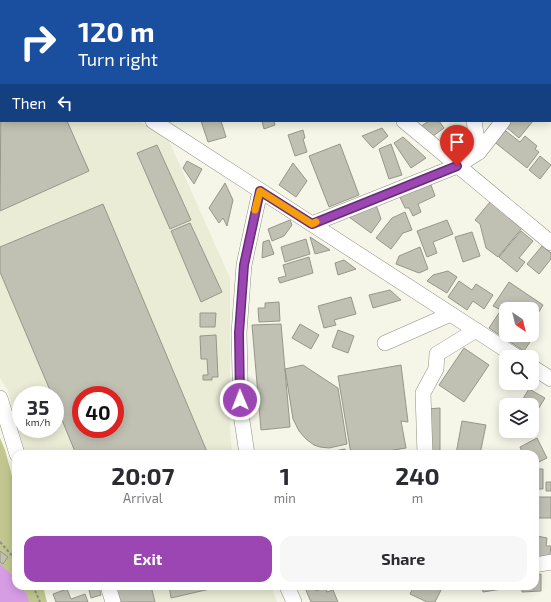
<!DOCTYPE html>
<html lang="en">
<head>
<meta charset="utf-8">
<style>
  :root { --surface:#fff; --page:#f7f7f7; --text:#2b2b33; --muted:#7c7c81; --accent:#9c46b3 }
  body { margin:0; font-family:"Exo 2",sans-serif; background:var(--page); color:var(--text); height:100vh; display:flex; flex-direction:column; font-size:15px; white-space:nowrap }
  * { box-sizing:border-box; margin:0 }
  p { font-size:13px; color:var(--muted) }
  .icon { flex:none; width:22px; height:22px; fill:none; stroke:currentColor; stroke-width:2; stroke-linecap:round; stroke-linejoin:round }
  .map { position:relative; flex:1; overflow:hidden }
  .panel { position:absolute; left:12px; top:450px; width:527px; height:140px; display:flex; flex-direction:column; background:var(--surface); border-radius:12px; box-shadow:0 2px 10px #0003 }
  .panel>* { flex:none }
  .guide { position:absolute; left:0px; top:0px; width:551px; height:122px; box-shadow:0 2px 10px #0003; background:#1a4fa0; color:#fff; overflow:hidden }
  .needle { width:26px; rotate:145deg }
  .controls { position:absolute; left:499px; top:302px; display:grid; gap:8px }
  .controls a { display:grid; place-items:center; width:40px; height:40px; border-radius:8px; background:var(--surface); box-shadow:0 2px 10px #0003; font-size:20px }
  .speed { position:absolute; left:12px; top:386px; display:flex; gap:8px; font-size:20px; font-weight:700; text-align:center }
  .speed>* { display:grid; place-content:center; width:52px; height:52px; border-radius:50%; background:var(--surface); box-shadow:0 2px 10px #0003; line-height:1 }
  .speed small { font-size:10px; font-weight:400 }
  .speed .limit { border:6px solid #d22; background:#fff; color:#111 }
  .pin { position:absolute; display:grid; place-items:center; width:34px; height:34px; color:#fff; margin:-41px -17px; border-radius:50% 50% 50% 0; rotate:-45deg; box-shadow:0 0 4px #0007 }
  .pin .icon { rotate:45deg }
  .me { position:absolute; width:44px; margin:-22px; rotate:359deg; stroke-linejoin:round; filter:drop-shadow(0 0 3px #0008) }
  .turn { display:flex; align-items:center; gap:14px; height:84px; padding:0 12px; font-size:18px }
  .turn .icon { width:52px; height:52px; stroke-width:2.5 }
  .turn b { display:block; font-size:28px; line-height:34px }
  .then { display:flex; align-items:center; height:38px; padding:0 12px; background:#0003; gap:8px; font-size:15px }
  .eta { display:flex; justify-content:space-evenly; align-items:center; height:68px; text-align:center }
  .eta b { font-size:24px; font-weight:700; line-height:28px }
  .action { display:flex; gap:8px; margin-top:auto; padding:8px 12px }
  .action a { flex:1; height:46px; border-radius:12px; background:var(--accent); color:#fff; font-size:16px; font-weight:700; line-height:46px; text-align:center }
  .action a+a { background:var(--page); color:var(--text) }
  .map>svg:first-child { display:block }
  .built { fill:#eaecd6; fill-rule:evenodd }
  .green { fill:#c3c78f }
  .water { fill:#d69de5 }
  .building { fill:#c0c1b3; stroke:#96978a; fill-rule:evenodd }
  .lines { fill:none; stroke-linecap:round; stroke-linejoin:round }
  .minor-casing { stroke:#8f9083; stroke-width:16 }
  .path { stroke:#8f9087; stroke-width:2; stroke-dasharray:3 2; stroke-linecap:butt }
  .minor { stroke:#fff; stroke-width:15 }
  .route-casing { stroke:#652e74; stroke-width:10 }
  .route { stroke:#9c46b3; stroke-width:7 }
  .slow { stroke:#f59e0b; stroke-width:7 }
</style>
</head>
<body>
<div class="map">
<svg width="551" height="602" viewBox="0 0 551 602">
  <rect width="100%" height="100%" fill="#f5f6e8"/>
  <path class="built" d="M0 29 1 121H139L169 141 230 278V426L232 454H25L8 391 0 378ZM21 395H55V429H21ZM81 395H115V429H81Z
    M113 586H271L277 602H118Z"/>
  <path class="green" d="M0 438 5 450 16 490V586H43L47 602H0Z"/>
  <path class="water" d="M0 564 16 579V586H21L27 595 29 602H0Z"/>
  <path class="building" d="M1 94V121H67L89 171 0 211Z
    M201 121H221L226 137 208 142Z
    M262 121H274L275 125 264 129Z
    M429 121H439L444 128 429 139 420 127Z
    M509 121H533L519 138 505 126Z
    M382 128 388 136 373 148 362 136Z
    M502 128 520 142 525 136 537 146 535 149 539 152 527 168 492 140Z
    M303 130 305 138 303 139 307 152 295 156 288 135Z
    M403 137 426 158 411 168 394 143Z
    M340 144 359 195 329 207 309 156Z
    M391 144 402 175 389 179 379 149Z
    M157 145 191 220 170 229 137 153Z
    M540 156 551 165 540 179 529 170Z
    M187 161 202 169 194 184 183 168Z
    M293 163 307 181 296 197 279 185Z
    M225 183 233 200 227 226 223 218 219 223 209 208Z
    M431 185 435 196 418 204 421 212 413 216 409 208H405L398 193Z
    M375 202 381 219 371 233 349 217Z
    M490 202 522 228 498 257 486 248 480 224 475 220Z
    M103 204 208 454H76L55 403V395H52L0 272V247ZM81 395H115V429H81Z
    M405 212 412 230 403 233 391 249 376 238 392 218Z
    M290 220 292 225 284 236 272 241 268 229Z
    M447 220 453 234 433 242 437 253 427 257 417 231Z
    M190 223 222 292 201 302 171 231Z
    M521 231 533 241 519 258 525 262 517 272 499 257Z
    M472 232 480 256 463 262 455 237Z
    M310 237 330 250 315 254Z
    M306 239 310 254 285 262 281 247Z
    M269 240 274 254 262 258 263 242Z
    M542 246 551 253V259L539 274 527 264Z
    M420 247 428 269 419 273 396 264 399 256Z
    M309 257 313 273 280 283 278 278 286 276 283 265Z
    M344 260 356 269 338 275 335 263Z
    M448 271 457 277 447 293 427 281 433 275Z
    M459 281 472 290 476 284 493 295 484 309 473 301 467 310 448 297Z
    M509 282 543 305 532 323V309H506V335H532V327L537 331 524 351 489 328 501 310 493 306Z
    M390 290 401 300 373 308 369 295Z
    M351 297 356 314 334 320 336 325 324 328 318 306Z
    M279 302 280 321 259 322 258 308H265V303Z
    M200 313H216L215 327H200Z
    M281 324 290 427 261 430 252 325Z
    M300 324 319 335 311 349 292 338Z
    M338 330 354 336 348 353 332 347Z
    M216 335 218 377H212V380H203V375H208L207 359H201L200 336Z
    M464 348 489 365 464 402 439 385Z
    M303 365 338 388 347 444 329 448 320 447 314 445 306 439 299 431 293 419 285 369Z
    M401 365 408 422 401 421 406 448 369 454H351L338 376Z
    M529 389 545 398 532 419V405H519Z
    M440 408V454H427V409Z
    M462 421 486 425 480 454H456Z
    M537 438 547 458 535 464V454H523L520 447Z
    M345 449 346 454H334V451Z
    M535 469H543V489H535Z
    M546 482H551V491H546Z
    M535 497H551V518H537L538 506H535Z
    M535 528H537V536L547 538 546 546H551L549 562 535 561Z
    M0 551 8 557 3 564 0 562Z
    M541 574V591L522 592V586H535V575Z
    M88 586H99L101 595 91 598Z
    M115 586H151L155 602H119Z
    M169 586H223L171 598Z
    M310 586H314L316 591 325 587 327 592 333 590 338 602H311L305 588Z
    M414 586H443L435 602H427L410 594Z
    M482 586H508V588L483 592Z
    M67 589 71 599 85 594 88 602H56L53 594Z"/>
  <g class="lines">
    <defs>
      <path id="minor" d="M312 0 313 1
        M442 0 443 1
        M74 1 83 0
        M365 1 366 0
        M0 17 1 18
        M550 61 551 60
        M153 121 517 357
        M404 121 551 243
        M474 121 479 152
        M312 224 457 166 479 152 503 121
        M385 343 451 314
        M532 367 551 379
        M0 398 17 454
        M247 454 241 414 239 333 244 265 260 191
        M425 454 423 393 436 369 437 354 476 330
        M535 565 551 562
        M108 586 113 602
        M287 586 294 602"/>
    </defs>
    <use href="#minor" class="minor-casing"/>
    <path class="path" d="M0 542 16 560
      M33 586 40 602"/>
    <use href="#minor" class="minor"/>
  </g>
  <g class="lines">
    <defs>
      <path id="route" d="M240 400 239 333 244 265 260 191 312 224 457 166"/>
    </defs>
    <use href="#route" class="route-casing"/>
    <use href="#route" class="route"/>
    <path class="slow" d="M255 210 260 191 312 224 316 222"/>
  </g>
</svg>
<div class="controls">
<a><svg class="needle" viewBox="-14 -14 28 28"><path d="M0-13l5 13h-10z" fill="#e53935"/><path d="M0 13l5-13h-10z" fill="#7c7c81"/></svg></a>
<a><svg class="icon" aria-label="search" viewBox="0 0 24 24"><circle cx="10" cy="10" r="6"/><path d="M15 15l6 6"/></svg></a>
<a><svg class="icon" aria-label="layers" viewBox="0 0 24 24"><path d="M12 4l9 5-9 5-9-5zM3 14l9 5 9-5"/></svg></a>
</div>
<div class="speed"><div>35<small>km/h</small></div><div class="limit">40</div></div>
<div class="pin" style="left:457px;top:166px;background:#d93025"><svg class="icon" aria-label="arrive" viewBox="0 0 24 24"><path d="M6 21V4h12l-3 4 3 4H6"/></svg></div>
<svg class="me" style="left:240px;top:400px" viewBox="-20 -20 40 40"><circle r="17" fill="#9c46b3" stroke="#fff" stroke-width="3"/><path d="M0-11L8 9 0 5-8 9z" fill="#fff"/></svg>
<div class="guide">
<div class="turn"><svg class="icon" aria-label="right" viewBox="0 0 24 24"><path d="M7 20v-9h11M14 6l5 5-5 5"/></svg><div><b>120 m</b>Turn right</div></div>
<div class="then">Then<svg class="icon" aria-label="left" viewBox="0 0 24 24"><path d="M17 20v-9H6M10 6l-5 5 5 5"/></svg></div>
</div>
<section class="panel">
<div class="eta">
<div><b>20:07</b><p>Arrival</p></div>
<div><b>1</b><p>min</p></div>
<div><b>240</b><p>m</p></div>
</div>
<div class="action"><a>Exit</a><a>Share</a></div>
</section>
</div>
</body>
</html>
